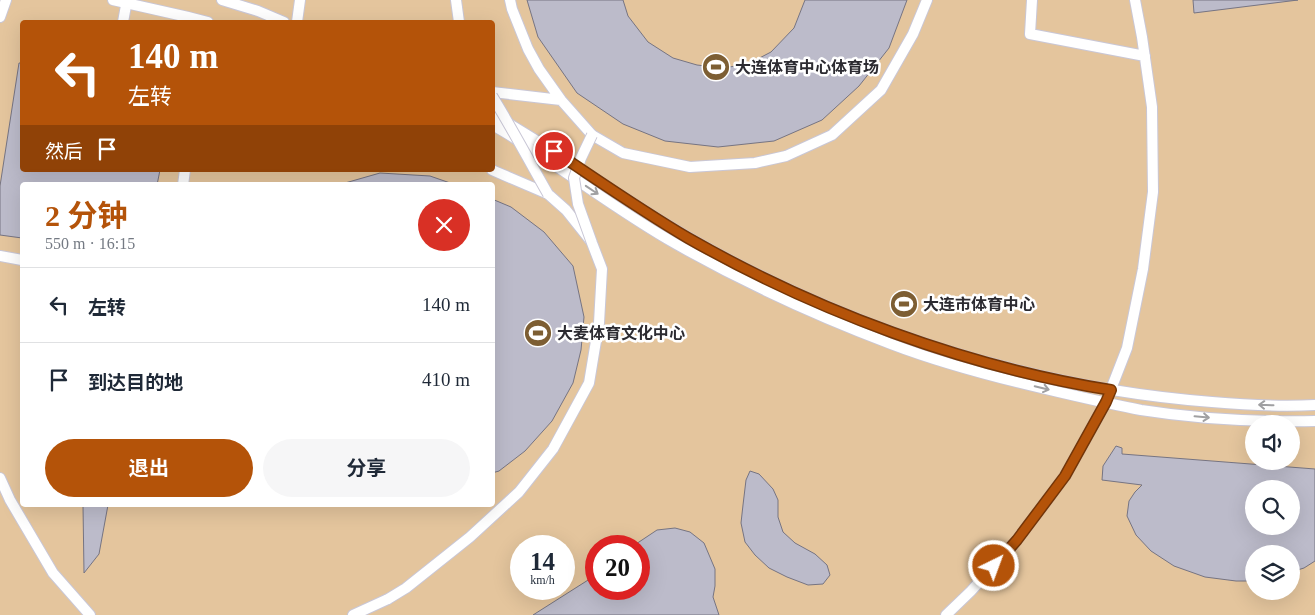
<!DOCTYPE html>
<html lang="zh">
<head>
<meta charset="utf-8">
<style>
  :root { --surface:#fff; --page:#f6f6f7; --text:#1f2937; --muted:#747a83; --line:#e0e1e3; --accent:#b45309 }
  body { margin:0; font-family:"Times New Roman","Noto Sans SC",serif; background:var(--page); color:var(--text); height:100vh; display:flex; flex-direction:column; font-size:19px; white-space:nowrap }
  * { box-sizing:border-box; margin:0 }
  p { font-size:16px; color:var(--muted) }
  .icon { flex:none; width:28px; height:28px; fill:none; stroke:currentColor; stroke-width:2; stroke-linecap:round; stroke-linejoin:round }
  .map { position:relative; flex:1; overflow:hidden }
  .details { position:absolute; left:20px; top:182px; width:475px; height:325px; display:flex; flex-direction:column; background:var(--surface); border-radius:5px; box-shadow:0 5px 20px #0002 }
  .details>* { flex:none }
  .hud { position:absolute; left:20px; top:20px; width:475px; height:152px; border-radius:5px; box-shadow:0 5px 20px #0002; background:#b45309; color:#fff; overflow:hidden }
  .buttons { position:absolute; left:1245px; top:415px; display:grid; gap:10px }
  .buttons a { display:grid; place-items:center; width:55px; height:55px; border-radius:50%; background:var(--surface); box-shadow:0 5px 20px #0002; font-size:25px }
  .speed { position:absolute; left:510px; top:535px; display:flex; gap:10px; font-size:25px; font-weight:700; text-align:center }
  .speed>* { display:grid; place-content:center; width:65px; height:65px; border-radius:50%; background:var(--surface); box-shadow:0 5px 20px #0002; line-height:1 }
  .speed small { font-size:12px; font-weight:400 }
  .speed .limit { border:8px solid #d22; background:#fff; color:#111 }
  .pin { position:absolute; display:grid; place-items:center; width:42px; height:42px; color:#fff; margin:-21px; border:2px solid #fff; border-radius:50%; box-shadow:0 1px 5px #0007 }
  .me { position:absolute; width:55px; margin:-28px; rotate:42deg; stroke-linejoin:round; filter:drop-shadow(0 0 4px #0008) }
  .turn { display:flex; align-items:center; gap:18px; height:105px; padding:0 25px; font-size:22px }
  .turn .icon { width:65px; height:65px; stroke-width:2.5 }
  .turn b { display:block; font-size:35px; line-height:42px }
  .then { display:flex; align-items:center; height:48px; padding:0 25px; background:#0003; gap:10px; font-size:19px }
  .round { display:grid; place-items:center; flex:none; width:52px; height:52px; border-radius:26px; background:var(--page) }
  .overview { display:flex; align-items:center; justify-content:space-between; height:85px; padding:0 25px }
  h1 { font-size:30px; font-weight:700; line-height:38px; color:var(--accent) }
  .button { display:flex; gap:10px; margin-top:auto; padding:10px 25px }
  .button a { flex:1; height:58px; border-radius:30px; background:var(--accent); color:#fff; font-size:20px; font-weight:700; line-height:58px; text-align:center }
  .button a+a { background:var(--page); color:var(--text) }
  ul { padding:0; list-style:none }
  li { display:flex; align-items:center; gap:15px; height:75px; padding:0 25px; border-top:1px solid var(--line) }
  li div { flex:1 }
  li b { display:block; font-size:19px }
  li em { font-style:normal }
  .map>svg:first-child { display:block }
  .green { fill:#e4c59d; fill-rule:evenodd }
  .building { fill:#bcbbca; stroke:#767482; fill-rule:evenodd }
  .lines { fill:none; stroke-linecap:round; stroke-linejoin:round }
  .minor-casing { stroke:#c9c7d6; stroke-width:12 }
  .minor { stroke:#fff; stroke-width:10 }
  .minor-bridge-casing { stroke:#c9c7d6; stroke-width:12; stroke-linecap:butt }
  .minor-bridge { stroke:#fff; stroke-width:10 }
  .oneway { stroke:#a0a0a2 }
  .route-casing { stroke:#753606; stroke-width:12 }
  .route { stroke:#b45309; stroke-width:9 }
  .labels { text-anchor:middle; stroke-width:5; stroke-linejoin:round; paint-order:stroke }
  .poi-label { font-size:16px; font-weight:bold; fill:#2c2b31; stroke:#fff; text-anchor:start }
</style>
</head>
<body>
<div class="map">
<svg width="1315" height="615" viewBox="0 0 1315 615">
  <rect width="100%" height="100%" fill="#f2f0fd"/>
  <path class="green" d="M0 0H1315V615H0ZM22 22H492V170H22ZM22 185H492V505H22ZM1254 424H1291V461H1254ZM1254 489H1291V526H1254ZM521 546H564V589H521ZM596 546H639V589H596ZM1254 554H1291V591H1254Z"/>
  <path class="building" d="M527 0H623L628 16 648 42 673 58 697 65 723 68 748 64 771 52 794 28 805 0H907L889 48 859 86 822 120 774 141 718 147 665 141 623 124 577 93 538 37Z
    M1193 0H1298L1194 13Z
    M19 63H22V170H160L157 185H22V238L0 235V186Z
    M380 173 430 176 456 185H338Z
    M492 199 511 207 544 232 573 266 584 317 581 350 573 383 552 421 525 451 499 471 492 473Z
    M1116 446 1122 448V454L1315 469V561L1304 568 1291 572V554H1254V581H1236L1205 577 1174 566 1151 551 1136 535 1127 516 1129 501 1135 492 1142 485 1102 480 1103 466ZM1254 489H1291V526H1254Z
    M750 471 759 474 773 489 778 500V517L783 532 795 543 815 554 827 565 830 575 823 584 808 585 787 577 769 568 755 555 745 542 741 523 743 505 746 480Z
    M83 505H108L99 554 84 573Z
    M675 528 690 532 704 543 715 569V586L713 597 719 615H533L596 575V589H639V546H633L657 530Z"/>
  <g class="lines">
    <defs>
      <path id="minor" d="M113 0 188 17 208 22
        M222 0 258 11 284 22
        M456 0 459 22
        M510 0 512 9 528 49 539 69 561 100 592 135 623 153 690 167 755 163 786 156 832 135 881 90 913 34 927 0
        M1032 0 1030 34 1145 56
        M0 17 6 0
        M123 22 127 0
        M297 22 300 0
        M492 92 561 100
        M492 114C560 152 621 199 689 238 848 329 1029 388 1212 402 1246 405 1281 407 1315 405
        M492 125C508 133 523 144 538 154 584 184 628 217 676 244 745 283 817 316 891 344 946 365 1005 380 1063 393 1089 399 1115 405 1141 410 1198 419 1257 422 1315 421
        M492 170 548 194 566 210 590 240
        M183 185 185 170
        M0 256 22 260
        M0 478 10 500 53 573 90 615
        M353 615 388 599
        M946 615 971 591 1017 540 1065 476 1106 402 1127 348 1143 269 1153 192 1152 107 1142 37 1135 0"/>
    </defs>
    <use href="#minor" class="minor-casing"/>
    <use href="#minor" class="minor"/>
    <defs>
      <path id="minor-bridge" d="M492 96C512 128 529 161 548 194
        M388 599 406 588 470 537 519 492 553 449 589 383 599 323 602 269 592 243 578 204 574 178 581 158 592 135"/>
    </defs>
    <use href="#minor-bridge" class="minor-bridge-casing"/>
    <use href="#minor-bridge" class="minor-bridge"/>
  </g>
  <defs><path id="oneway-shaft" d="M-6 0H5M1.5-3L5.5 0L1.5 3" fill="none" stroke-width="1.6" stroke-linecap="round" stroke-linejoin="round" transform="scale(1.25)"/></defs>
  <g class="oneway">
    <use href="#oneway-shaft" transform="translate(592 190) rotate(34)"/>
    <use href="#oneway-shaft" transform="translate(1042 388) rotate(13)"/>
    <use href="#oneway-shaft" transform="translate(1266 405) rotate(-178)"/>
    <use href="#oneway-shaft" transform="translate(1202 417) rotate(5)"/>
  </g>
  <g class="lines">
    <defs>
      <path id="route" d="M554 151C599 181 642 211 688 238 816 311 966 367 1111 390L1106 402 1065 476 1017 540 994 566"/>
    </defs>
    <use href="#route" class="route-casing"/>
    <use href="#route" class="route"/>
  </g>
  <defs>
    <symbol id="stadium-disc" viewBox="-11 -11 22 22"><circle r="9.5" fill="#7d5e33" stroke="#fff"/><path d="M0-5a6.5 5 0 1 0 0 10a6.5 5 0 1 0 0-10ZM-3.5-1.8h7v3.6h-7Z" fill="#fff"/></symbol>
  </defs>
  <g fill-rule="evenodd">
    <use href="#stadium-disc" x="700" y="51" width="32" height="32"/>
    <use href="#stadium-disc" x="888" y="288" width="32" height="32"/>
    <use href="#stadium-disc" x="522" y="317" width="32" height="32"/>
  </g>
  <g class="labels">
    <g class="poi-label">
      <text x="735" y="73">大连体育中心体育场</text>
      <text x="923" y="310">大连市体育中心</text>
      <text x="557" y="339">大麦体育文化中心</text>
    </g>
  </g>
</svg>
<div class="buttons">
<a><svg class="icon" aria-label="sound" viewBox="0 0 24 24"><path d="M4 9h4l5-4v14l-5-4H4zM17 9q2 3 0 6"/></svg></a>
<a><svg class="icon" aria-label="search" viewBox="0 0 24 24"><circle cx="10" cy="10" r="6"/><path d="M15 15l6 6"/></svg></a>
<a><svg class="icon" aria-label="layers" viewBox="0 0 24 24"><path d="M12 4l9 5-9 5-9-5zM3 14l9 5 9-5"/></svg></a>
</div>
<div class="speed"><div>14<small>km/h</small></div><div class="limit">20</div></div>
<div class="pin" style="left:554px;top:151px;background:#d93025"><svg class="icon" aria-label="arrive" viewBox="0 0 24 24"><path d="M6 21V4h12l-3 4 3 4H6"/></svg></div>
<svg class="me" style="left:994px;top:566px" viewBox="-20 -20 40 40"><circle r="17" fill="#b45309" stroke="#fff" stroke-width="3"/><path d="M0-11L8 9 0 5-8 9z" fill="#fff"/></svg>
<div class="hud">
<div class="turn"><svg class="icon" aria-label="left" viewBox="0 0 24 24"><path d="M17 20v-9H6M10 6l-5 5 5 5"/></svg><div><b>140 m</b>左转</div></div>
<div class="then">然后<svg class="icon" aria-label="arrive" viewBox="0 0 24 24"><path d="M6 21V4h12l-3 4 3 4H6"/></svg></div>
</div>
<section class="details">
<div class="overview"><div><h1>2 分钟</h1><p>550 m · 16:15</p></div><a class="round" style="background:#d93025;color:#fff"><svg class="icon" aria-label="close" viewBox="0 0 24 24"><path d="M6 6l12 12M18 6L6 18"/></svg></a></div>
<ul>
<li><svg class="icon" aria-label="left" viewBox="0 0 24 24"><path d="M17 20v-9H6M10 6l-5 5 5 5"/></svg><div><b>左转</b></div><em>140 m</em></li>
<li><svg class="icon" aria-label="arrive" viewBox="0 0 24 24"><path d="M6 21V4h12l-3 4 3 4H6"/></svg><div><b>到达目的地</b></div><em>410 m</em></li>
</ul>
<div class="button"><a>退出</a><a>分享</a></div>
</section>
</div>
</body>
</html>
